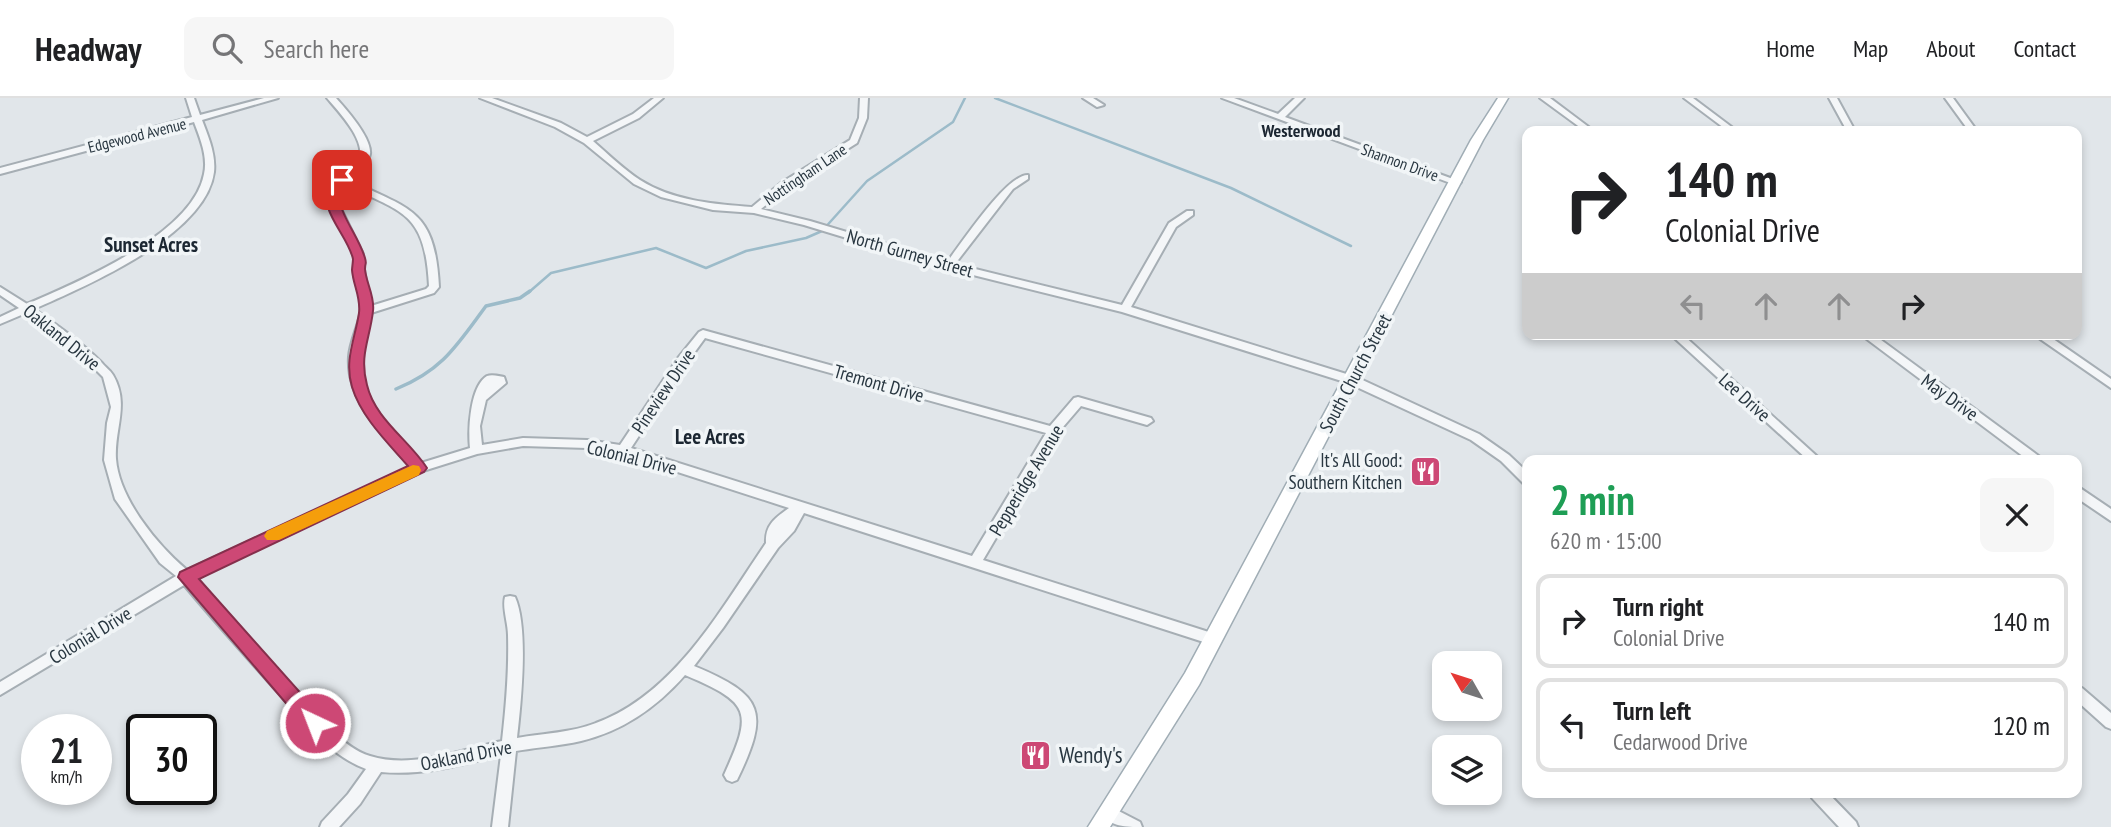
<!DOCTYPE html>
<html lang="en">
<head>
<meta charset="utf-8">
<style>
  :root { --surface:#fff; --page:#f6f6f6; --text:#202124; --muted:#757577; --line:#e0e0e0 }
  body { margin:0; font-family:"PT Sans Narrow",sans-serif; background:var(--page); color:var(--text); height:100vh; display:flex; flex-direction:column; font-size:26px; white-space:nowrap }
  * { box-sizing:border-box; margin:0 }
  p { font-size:23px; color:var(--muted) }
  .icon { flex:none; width:38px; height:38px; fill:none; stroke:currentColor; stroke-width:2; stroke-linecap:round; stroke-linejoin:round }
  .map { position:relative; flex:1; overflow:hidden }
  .details { position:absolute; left:1522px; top:357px; width:560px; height:343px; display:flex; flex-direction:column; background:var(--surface); border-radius:14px; box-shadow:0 4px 10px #0003 }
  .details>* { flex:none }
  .guide { position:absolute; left:1522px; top:28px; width:560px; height:214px; border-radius:14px; box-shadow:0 4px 10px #0003; background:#fff; color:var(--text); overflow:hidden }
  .needle { width:46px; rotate:309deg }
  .fabs { position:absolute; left:1432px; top:553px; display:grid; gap:14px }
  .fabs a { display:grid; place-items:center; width:70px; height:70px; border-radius:14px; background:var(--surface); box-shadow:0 4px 10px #0003; font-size:35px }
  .speed { position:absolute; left:21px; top:616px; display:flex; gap:14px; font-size:35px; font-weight:700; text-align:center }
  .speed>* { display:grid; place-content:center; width:91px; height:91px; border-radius:50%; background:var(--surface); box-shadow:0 4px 10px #0003; line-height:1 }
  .speed small { font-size:18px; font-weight:400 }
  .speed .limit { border:4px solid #111; border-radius:10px; background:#fff; color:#111 }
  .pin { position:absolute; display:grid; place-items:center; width:60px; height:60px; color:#fff; margin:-30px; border-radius:14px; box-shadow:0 4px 10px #0006 }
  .me { position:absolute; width:77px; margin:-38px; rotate:317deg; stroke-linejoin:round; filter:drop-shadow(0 0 5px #0008) }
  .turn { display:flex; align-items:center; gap:24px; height:147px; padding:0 28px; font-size:32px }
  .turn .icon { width:91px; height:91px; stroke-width:2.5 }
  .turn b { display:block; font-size:49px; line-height:60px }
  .lanes { display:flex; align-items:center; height:66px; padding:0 28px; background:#0003; justify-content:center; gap:35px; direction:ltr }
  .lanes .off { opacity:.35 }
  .round { display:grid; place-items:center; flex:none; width:74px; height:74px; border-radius:14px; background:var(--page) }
  .headline { display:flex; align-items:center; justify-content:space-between; height:119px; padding:0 28px }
  h1 { font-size:42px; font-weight:700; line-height:52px; color:#1e9e55 }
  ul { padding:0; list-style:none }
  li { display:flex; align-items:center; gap:21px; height:94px; margin:0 14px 10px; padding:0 14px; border:4px solid var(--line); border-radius:14px }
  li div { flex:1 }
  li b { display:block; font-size:26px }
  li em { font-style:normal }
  header { display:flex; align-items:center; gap:42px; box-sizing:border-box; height:98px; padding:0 35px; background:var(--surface); border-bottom:2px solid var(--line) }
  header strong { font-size:33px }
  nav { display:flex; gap:38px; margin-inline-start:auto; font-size:24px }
  .search { width:490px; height:63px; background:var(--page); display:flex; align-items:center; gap:18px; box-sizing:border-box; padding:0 24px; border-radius:14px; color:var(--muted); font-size:26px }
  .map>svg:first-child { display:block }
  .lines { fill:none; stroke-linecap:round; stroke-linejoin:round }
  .stream-far1 { stroke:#9cbbc9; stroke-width:2.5 }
  .stream { stroke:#9cbbc9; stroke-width:3.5 }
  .minor-casing { stroke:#a6aeb4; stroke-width:4 }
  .major-casing { stroke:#a0adb5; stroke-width:3 }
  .minor { fill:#f4f6f8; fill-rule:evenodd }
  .major { fill:#fff; fill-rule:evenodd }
  .route { fill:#cd4875; stroke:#852f4c; stroke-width:2 }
  .slow { fill:#f59e0b }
  .labels { text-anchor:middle; stroke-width:7; stroke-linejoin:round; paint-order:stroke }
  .far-street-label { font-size:16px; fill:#293741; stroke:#f1f5f7 }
  .far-neighbourhood-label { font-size:18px; font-weight:bold; fill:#1c2732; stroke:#f1f5f7 }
  .street-label { font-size:19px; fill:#293741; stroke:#f1f5f7 }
  .poi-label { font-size:19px; fill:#293741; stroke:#f1f5f7; text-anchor:end }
  .neighbourhood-label { font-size:21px; font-weight:bold; fill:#1c2732; stroke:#f1f5f7 }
  .near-poi-label { font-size:23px; fill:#293741; stroke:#f1f5f7; text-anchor:start }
</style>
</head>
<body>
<header>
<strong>Headway</strong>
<div class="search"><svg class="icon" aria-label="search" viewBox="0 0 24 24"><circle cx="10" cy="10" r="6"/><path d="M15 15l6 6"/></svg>Search here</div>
<nav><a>Home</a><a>Map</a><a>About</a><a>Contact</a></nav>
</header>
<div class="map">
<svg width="2111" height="729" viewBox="0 0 2111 729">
  <rect width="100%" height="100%" fill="#e1e6ea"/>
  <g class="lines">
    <path class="stream-far1" d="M995 0 1231 90 1351 148
      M528 195 551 175 656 150 706 170 746 153 806 140 822 133 867 83 953 24 965 0"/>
    <path class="stream" d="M396 291C443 272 457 247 486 208L520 200 530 193"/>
    <defs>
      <path id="minor" d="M186 0H194L200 17 264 0H278L202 22C208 38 216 56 214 74 206 137 86 188 34 211 58 228 81 244 102 265 105 269 110 272 113 277 130 306 114 331 116 361 119 401 158 448 187 472L411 369C384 339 346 303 349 259 350 244 357 231 360 217 363 202 356 189 354 175 353 169 355 164 354 159 348 134 328 116 327 89 337 80 350 74 358 63 369 45 338 13 327 0H336C346 11 372 40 370 56 368 67 357 76 349 82 412 112 435 112 439 189L434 195 371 215C368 229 362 243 361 258 358 301 394 336 421 365L470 350C468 332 470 288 487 278 492 276 499 278 504 279L506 285 486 302 480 328 482 347 523 340 587 342 620 347 678 260 699 234 703 232 1050 328 1074 300 1078 299 1151 320 1153 323 1147 327 1081 308 1057 336 983 462 1218 537 1220 541 1218 545 1213 547 804 415 794 433 778 450 723 530 694 568C764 597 770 614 737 682L732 684 727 682 724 677C753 613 751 605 685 577 657 609 623 633 581 643 560 648 538 649 516 653L508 729H492L501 657C461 667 422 678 381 674L360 706 339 729H320L322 724 348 696 366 671C326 656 301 619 273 589 243 555 213 522 184 487L0 597V584L176 478 160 465 115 401 104 362 107 325 111 309 103 279 75 251 26 215 0 226V219L19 210 0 197V189L27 206C78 184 193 136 204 76 208 59 200 40 194 24L0 76V70L192 19ZM343 86C404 115 425 114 429 188L426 191 371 208 364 172 363 156 342 113 337 90ZM705 240 1046 335 972 458 631 350 686 266ZM523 348 587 350 622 356 789 410C775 420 765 427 766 445 721 511 675 596 596 625 571 635 544 635 517 640 521 605 529 530 515 499L510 498 505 499C502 509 508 525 508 537 509 572 506 608 502 643 461 652 412 671 370 658 356 654 344 644 333 634L229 521 195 481 423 373 477 356Z
        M480 0H492L561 25 587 39 633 16 654 0H663L639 20 593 43C608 56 623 71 640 82 673 103 714 106 752 109L781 85 850 42 859 20 860 0H868L867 20 857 45 787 89 761 111 810 123 947 164C961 146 1007 76 1028 77V81L1013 91 955 166 1122 207 1169 125 1187 113H1193V117L1176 129 1131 209 1356 279 1479 336 1509 357 1528 375V387L1524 386 1501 363 1471 342 1348 285 1122 214 945 170 804 127 754 115 713 112 661 99 634 86 584 45 555 29Z
        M1083 0H1093L1104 7 1097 9Z
        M1222 0H1234L1278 16 1295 0H1304L1285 19 1461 84 1459 86H1453Z
        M1540 0H1550L1594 33H1585Z
        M1684 0H1693L1737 33H1728Z
        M1829 0H1837L1855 33H1847Z
        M1945 0H1953L1977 33H1969Z
        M1670 236H1682L1821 362H1808Z
        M1860 236H1873L2040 359 2042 362H2028Z
        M2033 236H2046L2111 281V290Z
        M2077 388 2111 411V423L2077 400Z
        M2077 588 2082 590 2111 615V631L2106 629 2077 603Z
        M1810 695H1828L1856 724 1858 729H1839L1812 700Z
        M1109 708 1140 724 1142 729C1126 729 1110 729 1101 715L1103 710Z"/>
      <path id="major" d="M1498 0H1508L1483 42 1199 587 1110 729H1088L1185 575 1471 42Z"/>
    </defs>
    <use href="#minor" class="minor-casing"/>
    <use href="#major" class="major-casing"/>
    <use href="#minor" class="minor"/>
    <use href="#major" class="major"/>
  </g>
  <path class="route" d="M342 78 348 82 338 90C338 117 358 136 365 160 367 167 365 164 365 171 366 185 375 198 373 213 370 241 359 257 367 287 375 321 409 342 427 370L424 374 199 481 322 619 325 625 322 631 315 634 308 631 178 479 180 474 408 368C388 345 361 319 352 289 344 262 355 241 359 215 361 199 353 187 352 172 352 170 353 164 353 161 348 137 318 113 328 86Z"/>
  <path class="slow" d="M413 367 419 368 421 372 419 377 279 442H267L264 438 267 433Z"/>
  <defs>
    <symbol id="restaurant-square" viewBox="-11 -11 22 22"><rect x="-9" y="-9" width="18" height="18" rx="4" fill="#cd4875" stroke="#f1f5f7"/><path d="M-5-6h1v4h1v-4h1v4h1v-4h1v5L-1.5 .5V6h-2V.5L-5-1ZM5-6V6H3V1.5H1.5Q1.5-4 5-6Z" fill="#fff"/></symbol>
  </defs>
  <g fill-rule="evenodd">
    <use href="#restaurant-square" x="1408" y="356" width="35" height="35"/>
    <use href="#restaurant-square" x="1018" y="640" width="35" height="35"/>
  </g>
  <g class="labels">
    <g class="far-street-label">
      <text transform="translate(137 37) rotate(-14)" y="6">Edgewood Avenue</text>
      <text transform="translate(1400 64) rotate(20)" y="6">Shannon Drive</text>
      <text transform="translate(805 76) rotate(-34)" y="6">Nottingham Lane</text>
    </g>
    <g class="far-neighbourhood-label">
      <text x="1301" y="39">Westerwood</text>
    </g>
    <g class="street-label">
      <text transform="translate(910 155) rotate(16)" y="7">North Gurney Street</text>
      <text transform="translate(62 239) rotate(39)" y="7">Oakland Drive</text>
      <text transform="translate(1355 275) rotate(-62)" y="7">South Church Street</text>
      <text transform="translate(879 285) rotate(16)" y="7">Tremont Drive</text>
      <text transform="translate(663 293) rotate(-56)" y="7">Pineview Drive</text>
      <text transform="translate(1745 299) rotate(42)" y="7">Lee Drive</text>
      <text transform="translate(1950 299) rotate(36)" y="7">May Drive</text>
      <text transform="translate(632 359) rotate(14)" y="7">Colonial Drive</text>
      <text transform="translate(1026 382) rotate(-59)" y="7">Pepperidge Avenue</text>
      <text transform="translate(90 537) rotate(-31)" y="7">Colonial Drive</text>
      <text transform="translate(466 657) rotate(-11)" y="7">Oakland Drive</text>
    </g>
    <g class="poi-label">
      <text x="1402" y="369">It's All Good:<tspan x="1402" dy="22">Southern Kitchen</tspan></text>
    </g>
    <g class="neighbourhood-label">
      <text x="151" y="154">Sunset Acres</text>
      <text x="710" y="346">Lee Acres</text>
    </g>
    <g class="near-poi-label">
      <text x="1059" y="665">Wendy's</text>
    </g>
  </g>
</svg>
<div class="fabs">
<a><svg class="needle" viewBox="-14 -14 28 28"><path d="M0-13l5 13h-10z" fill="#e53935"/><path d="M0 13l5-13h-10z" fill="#757577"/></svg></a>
<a><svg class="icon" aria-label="layers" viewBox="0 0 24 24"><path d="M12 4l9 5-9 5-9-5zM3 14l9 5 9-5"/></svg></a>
</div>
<div class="speed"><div>21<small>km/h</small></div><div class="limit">30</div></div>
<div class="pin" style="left:342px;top:82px;background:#d93025"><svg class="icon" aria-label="arrive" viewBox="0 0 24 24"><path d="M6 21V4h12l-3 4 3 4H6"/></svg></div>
<svg class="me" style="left:315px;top:625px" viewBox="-20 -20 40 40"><circle r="17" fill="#cd4875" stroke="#fff" stroke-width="3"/><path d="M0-11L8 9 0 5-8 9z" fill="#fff"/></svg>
<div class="guide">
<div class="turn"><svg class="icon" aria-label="right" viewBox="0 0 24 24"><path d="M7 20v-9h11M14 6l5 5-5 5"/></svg><div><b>140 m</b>Colonial Drive</div></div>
<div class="lanes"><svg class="icon off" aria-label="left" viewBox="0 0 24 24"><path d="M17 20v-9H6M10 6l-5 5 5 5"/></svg><svg class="icon off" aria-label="ahead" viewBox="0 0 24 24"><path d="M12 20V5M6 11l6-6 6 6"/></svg><svg class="icon off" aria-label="ahead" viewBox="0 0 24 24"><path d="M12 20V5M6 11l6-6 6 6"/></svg><svg class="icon" aria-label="right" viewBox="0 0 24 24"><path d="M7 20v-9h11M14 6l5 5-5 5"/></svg></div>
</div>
<section class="details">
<div class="headline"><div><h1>2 min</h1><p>620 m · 15:00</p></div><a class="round"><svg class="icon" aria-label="close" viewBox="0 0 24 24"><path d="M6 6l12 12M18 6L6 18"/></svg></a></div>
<ul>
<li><svg class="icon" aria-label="right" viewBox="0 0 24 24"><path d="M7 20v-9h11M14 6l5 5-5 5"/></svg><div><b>Turn right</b><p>Colonial Drive</p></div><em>140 m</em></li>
<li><svg class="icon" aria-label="left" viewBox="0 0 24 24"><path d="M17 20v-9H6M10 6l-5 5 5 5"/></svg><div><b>Turn left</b><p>Cedarwood Drive</p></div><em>120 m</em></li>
</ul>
</section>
</div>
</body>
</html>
